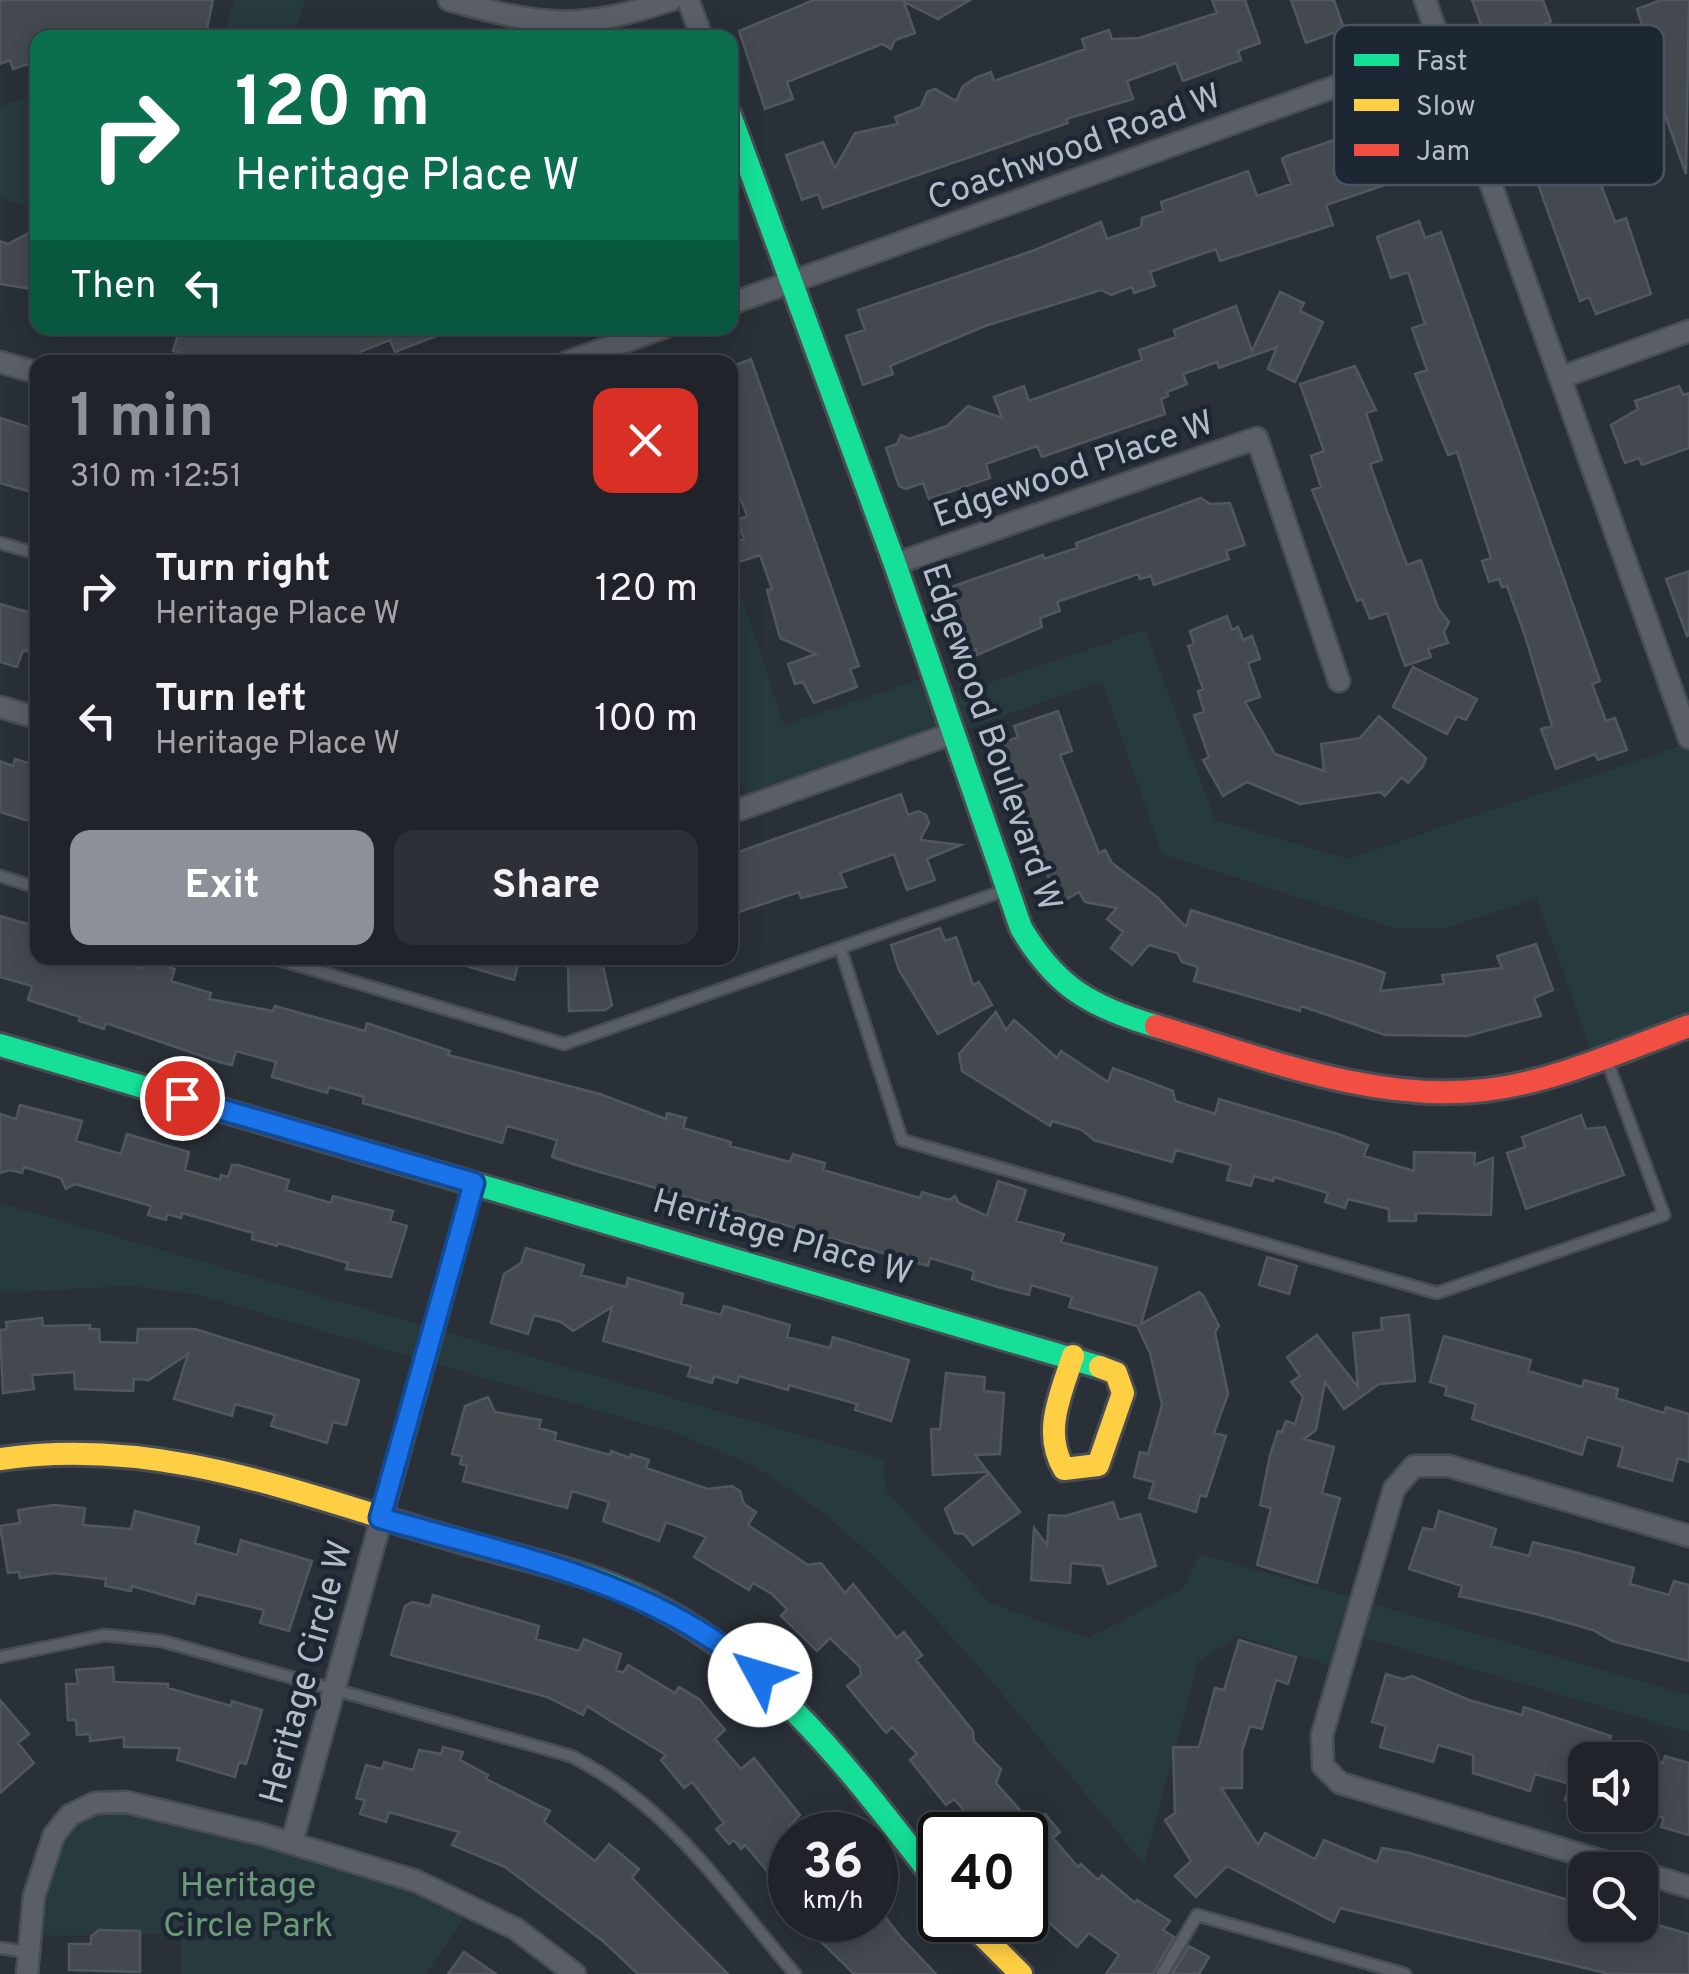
<!DOCTYPE html>
<html lang="en">
<head>
<meta charset="utf-8">
<style>
  :root { --surface:#20242a; --page:#2d3036; --text:#f1f3f6; --muted:#a2a4a8; --line:#3d4147; --accent:#8c9099 }
  body { margin:0; font-family:Overpass,sans-serif; background:var(--page); color:var(--text); height:100vh; display:flex; flex-direction:column; font-size:38px; white-space:nowrap }
  * { box-sizing:border-box; margin:0 }
  p { font-size:32px; color:var(--muted) }
  .icon { flex:none; width:55px; height:55px; fill:none; stroke:currentColor; stroke-width:2; stroke-linecap:round; stroke-linejoin:round }
  .map { position:relative; flex:1; overflow:hidden }
  .side { position:absolute; left:30px; top:355px; width:708px; height:610px; display:flex; flex-direction:column; background:var(--surface); border-radius:20px; box-shadow:0 5px 25px #0003,0 0 0 2px var(--line) }
  .side>* { flex:none }
  .top-card { position:absolute; left:30px; top:30px; width:708px; height:305px; border-radius:20px; box-shadow:0 5px 25px #0003,0 0 0 2px var(--line); background:#0b6e4f; color:#fff; overflow:hidden }
  .buttons { position:absolute; left:1568px; top:1742px; display:grid; gap:20px }
  .buttons a { display:grid; place-items:center; width:90px; height:90px; border-radius:20px; background:var(--surface); box-shadow:0 5px 25px #0003,0 0 0 2px var(--line); font-size:50px }
  .speed { position:absolute; left:768px; top:1812px; display:flex; gap:20px; font-size:50px; font-weight:700; text-align:center }
  .speed>* { display:grid; place-content:center; width:130px; height:130px; border-radius:50%; background:var(--surface); box-shadow:0 5px 25px #0003,0 0 0 2px var(--line); line-height:1 }
  .speed small { font-size:25px; font-weight:400 }
  .speed .limit { border:5px solid #111; border-radius:15px; background:#fff; color:#111 }
  .pin { position:absolute; display:grid; place-items:center; width:85px; height:85px; color:#fff; margin:-42px; border:5px solid #fff; border-radius:50%; box-shadow:0 2px 10px #0007 }
  .me { position:absolute; width:110px; margin:-55px; rotate:309deg; stroke-linejoin:round; filter:drop-shadow(0 0 8px #0008) }
  .turn { display:flex; align-items:center; gap:35px; height:210px; padding:0 40px; font-size:45px }
  .turn .icon { width:130px; height:130px; stroke-width:2.5 }
  .turn b { display:block; font-size:70px; line-height:85px }
  .then { display:flex; align-items:center; height:95px; padding:0 40px; background:#0003; gap:20px; font-size:38px }
  .round { display:grid; place-items:center; flex:none; width:105px; height:105px; border-radius:20px; background:var(--page) }
  .summary { display:flex; align-items:center; justify-content:space-between; height:170px; padding:0 40px }
  h1 { font-size:60px; font-weight:700; line-height:75px; color:var(--accent) }
  .cta { display:flex; gap:20px; margin-top:auto; padding:20px 40px }
  .cta a { flex:1; height:115px; border-radius:20px; background:var(--accent); color:#fff; font-size:40px; font-weight:700; line-height:115px; text-align:center }
  .cta a+a { background:var(--page); color:var(--text) }
  ul { padding:0; list-style:none }
  li { display:flex; align-items:center; gap:30px; height:130px; padding:0 40px }
  li div { flex:1 }
  li b { display:block; font-size:38px }
  li em { font-style:normal }
  .map>svg:first-child { display:block }
  .green { fill:#273a3e }
  .building { fill:#444950; stroke:#52575f; stroke-width:2.5 }
  .lines { fill:none; stroke-linecap:round; stroke-linejoin:round }
  .lane-casing { stroke:#484c53; stroke-width:15 }
  .street-casing { stroke:#484c53; stroke-width:25 }
  .fast-casing { stroke:#484c53; stroke-width:28 }
  .slow-casing { stroke:#484c53; stroke-width:28 }
  .jam-casing { stroke:#484c53; stroke-width:28 }
  .lane { stroke:#5a5e66; stroke-width:10 }
  .street { stroke:#5a5e66; stroke-width:20 }
  .fast { stroke:#16e098; stroke-width:22 }
  .slow { stroke:#ffcf43; stroke-width:22 }
  .jam { stroke:#f24e42; stroke-width:22 }
  .route-casing { stroke:#114b97; stroke-width:25 }
  .route { stroke:#1a73e8; stroke-width:18 }
  .labels { text-anchor:middle; stroke-width:9; stroke-linejoin:round; paint-order:stroke }
  .street-label { font-size:35px; fill:#b4bcc9; stroke:#1d2633 }
  .park-label { font-size:35px; fill:#6b9a76; stroke:#1d2633 }
  .key { fill:#1d2633; stroke:#4a5360; stroke-width:2.5 }
  .key-label { font-size:28px; fill:#b4bcc9 }
</style>
</head>
<body>
<div class="map">
<svg width="1689" height="1974" viewBox="0 0 1689 1974">
  <rect width="100%" height="100%" fill="#2a3038"/>
  <path class="green" d="M234 0H305L294 37H224Z
    M37 95H38L37 209 0 198V106Z
    M730 563 784 725 933 675 941 699 1145 630 1215 820 1348 859 1689 743V1026L1594 1059 1537 899 1442 929 1394 928 1162 854 1102 681 749 806 730 756Z
    M0 1203 883 1459 886 1490 990 1603 1088 1638 1183 1589 1200 1554 1689 1695V1732L1362 1637 1352 1673 1238 1636 1198 1662 1144 1864C1039 1742 910 1565 776 1480 743 1459 708 1446 672 1432L198 1295 131 1286 0 1293Z
    M126 1802 473 1905 426 1974H181V1934L27 1936 70 1815Z"/>
  <path class="building" d="M0 0H213L205 38H38V61L13 69 10 60 0 64Z
    M814 0H970L938 19 904 2 915 33 895 40 891 49 882 44 787 82 793 99 765 109 739 31Z
    M1212 0H1245L1260 43 1238 51 1241 60 1183 81 1176 63 1127 81 1133 99 1066 119 1068 123 823 208 818 194 802 200 786 155 823 142 835 168 855 133 898 124 895 117 921 107 927 92 935 89 956 101 963 86 977 77 991 72 994 81 1085 49 1082 39 1109 30 1112 39 1139 38 1217 13Z
    M1291 0H1334L1344 29 1306 43Z
    M1472 0H1543L1551 22 1541 25 1576 120 1570 122 1588 174 1596 171 1615 222 1626 218 1651 294 1596 314 1589 297 1580 301Z
    M1661 0H1689L1686 174 1658 95 1664 93 1637 9Z
    M1388 122 1392 132 1413 125 1429 170 1326 205 1333 225 1220 261 1216 249 1150 272 1155 286 1134 293 1132 287 1111 295 1101 290 985 326 890 366 893 374 863 385 846 336 865 330 858 310 1035 250 1101 222 1107 239 1141 227 1142 218 1163 211 1161 202 1248 171 1257 196 1291 184 1282 159 1287 156Z
    M1419 221 1425 238 1441 232 1600 681 1592 684 1606 721 1615 718 1627 750 1598 760 1595 754 1556 769 1541 729 1552 726 1525 636 1507 586 1502 587 1499 579 1489 582 1482 561 1491 558 1457 452 1448 455 1415 374 1427 370 1412 328 1425 324 1408 272 1391 278 1377 237Z
    M38 228V290L0 284V241L8 244Z
    M1280 292 1304 303 1300 311 1323 322 1295 382 1268 369 1277 347 1219 368 1217 362 1183 374 1187 384 1167 392 1168 396 1161 399 1165 414 1042 457 1037 446 986 464 990 478 929 499 923 483 906 489 899 486 886 448 897 444 901 435 909 439 947 426 968 406 1002 418 994 397 1024 386 1029 401 1120 368 1142 360 1139 350 1176 337 1174 330 1236 306 1252 351Z
    M180 328H455V329L395 352 390 340 335 362H238L205 356 204 360 173 351Z
    M751 359 859 666 850 669 857 687 814 703 803 682 795 684 788 664 816 654 780 638 767 590 772 589 760 555 739 562 732 543 744 539 737 520 747 516 738 491 730 487V367Z
    M1355 366 1376 410 1366 413 1382 460 1370 464 1389 517 1407 565 1421 560 1438 608 1449 622 1444 632 1448 643 1428 649 1431 657 1405 666 1387 613 1370 619 1362 599 1357 601 1312 490 1321 487 1311 456 1324 451 1300 384Z
    M1679 386 1683 395 1689 393V448L1642 465 1639 458 1625 463 1611 425 1638 409 1635 401Z
    M0 418 38 430V494L0 483Z
    M1201 498 1210 504 1230 503 1245 545 1226 551 1229 559 1154 585 1151 576 1140 579 1138 574 1057 602 1060 611 1040 618 1042 627 977 655 976 649 960 655 941 604 955 599 951 587 1043 555 1044 559 1077 548 1076 543Z
    M1689 571V635L1687 636 1666 579Z
    M0 604 38 615V654L23 650 17 667 0 662Z
    M1227 616 1232 630 1238 627 1243 640 1252 636 1260 659 1248 663 1260 697 1245 702 1275 754 1324 771 1321 744 1360 738 1379 716 1426 758 1423 766 1408 783 1402 777 1385 796 1380 792 1300 804 1247 782 1223 796 1203 760 1209 757 1194 715 1204 712 1198 691 1203 689 1188 646 1194 644 1190 631Z
    M1413 667 1477 699 1466 720 1457 716 1447 734 1393 707Z
    M1058 711 1072 751 1060 755 1099 853 1105 850 1112 863 1157 897 1186 927 1191 910 1366 966 1385 973 1380 991 1444 984 1442 975 1502 968 1497 956 1536 944 1553 990 1534 998 1541 1016 1467 1036 1385 1035 1301 1006 1300 1011 1194 981 1198 967 1182 962 1177 953 1149 945 1132 965 1111 948 1123 932 1107 919 1117 908 1085 902 1079 892 1062 902 1048 876 1001 744 1018 737 1014 726Z
    M15 759 38 766V824L0 812V761L13 766Z
    M901 794 908 815 918 811 926 815 929 823 920 840 961 845 927 859 935 880 907 890 894 854 840 873 846 887 801 898 799 892 730 915V855Z
    M0 916 38 927V958H104L141 968 143 959 175 969 171 981 211 993 209 999 273 1011 275 1006 365 1031 367 1023 450 1051 448 1055 600 1094 666 1119 667 1113 686 1118 683 1128 731 1142 730 1146 790 1162 793 1154 825 1163 823 1170 920 1198 922 1192 949 1200 955 1196 959 1203 987 1216 998 1181 1026 1190 1016 1221 1064 1234 1061 1242 1157 1268 1141 1324 1199 1292 1203 1295 1219 1326 1215 1332 1228 1394 1214 1433 1226 1436 1206 1497 1200 1495 1196 1512 1149 1498 1154 1482 1134 1477 1140 1452 1148 1454 1162 1405 1150 1353 1137 1326 1069 1307 1072 1297 1031 1285 1029 1295 1001 1288 972 1279 974 1271 930 1258 928 1266 579 1166 552 1157 557 1140 507 1126 502 1143 363 1103 364 1097 329 1087 327 1093 272 1077 276 1062 236 1051 232 1065 222 1063 106 1023 104 1029 79 1021 80 1017 28 1000 32 986 0 977Z
    M940 928 945 941 956 937 973 985 979 982 992 1005 938 1034 899 970 891 945Z
    M456 958H520L514 980 456 963Z
    M568 958H601L612 1005 605 1010 569 1011Z
    M996 1012 1006 1030 1014 1020 1057 1058 1061 1051 1108 1082 1113 1068 1173 1091 1175 1101 1215 1114 1219 1099 1338 1134 1368 1145 1364 1156 1414 1171V1152L1475 1153 1474 1165 1493 1158 1491 1215 1416 1213V1221H1389V1209L1348 1199 1345 1208 1325 1202 1328 1193 1274 1177 1273 1181 1254 1176 1251 1186 1227 1180 1231 1165 1176 1150 1172 1162 1094 1140 1082 1130 1052 1121 1050 1126 962 1071 959 1054Z
    M20 1105 82 1121 76 1141 121 1154 127 1134 189 1152 185 1170 220 1180 221 1175 228 1177 232 1165H238L289 1180 286 1190 331 1203 333 1196 393 1211 390 1221 407 1226 391 1277 346 1269 348 1263 278 1243 277 1246 252 1239 253 1233 182 1213 181 1218 167 1214 166 1220 148 1215 151 1206 75 1184 66 1189 61 1178 24 1167 22 1173 10 1170 0 1173V1114L16 1119Z
    M1581 1115 1586 1129 1605 1127 1624 1175 1526 1209 1507 1153 1525 1147 1522 1137Z
    M526 1248 584 1265 581 1275 626 1287 628 1278 683 1294 681 1304 721 1315 724 1306 790 1325 787 1337 830 1348 833 1337 909 1360 891 1421 855 1410 857 1404 789 1385 788 1390 739 1376 737 1383 714 1376 712 1383 688 1376 691 1366 603 1341 612 1307 573 1331 561 1322 534 1315 528 1334 491 1323 504 1274 521 1263Z
    M1267 1257 1297 1266 1289 1294 1259 1285Z
    M1409 1315 1415 1381 1379 1384 1344 1409 1325 1382 1316 1430 1304 1439 1334 1447 1322 1493 1340 1498 1317 1583 1257 1565 1271 1508 1260 1505 1270 1455 1278 1431 1282 1432 1286 1421 1295 1424 1303 1397 1291 1382 1300 1376 1287 1357 1317 1335 1358 1387 1353 1333 1382 1330 1381 1318Z
    M42 1318 43 1326 90 1325V1329H99L100 1342 137 1343 138 1329H195L359 1380 346 1425 333 1422 327 1443 271 1426 275 1415 235 1404 232 1416 174 1399 188 1354 149 1380 134 1379 133 1391 75 1389 74 1372 32 1375 34 1389 3 1393 0 1330 7 1329 6 1322Z
    M1444 1336 1531 1360 1528 1371 1582 1387 1584 1380 1618 1389 1616 1398 1664 1413 1666 1407 1689 1414V1462L1678 1458 1672 1481 1618 1466 1623 1447 1587 1437 1582 1455 1472 1419 1476 1404 1445 1395 1447 1387 1430 1382Z
    M946 1373 985 1377 984 1391 1004 1393 1000 1454 975 1455 988 1472 933 1475 931 1429H940Z
    M488 1397 495 1412 541 1420 539 1428 556 1433 555 1440 610 1455 611 1451 630 1458 631 1454 649 1460 646 1468 708 1489 732 1486 740 1491 744 1504 756 1512 748 1525 808 1565 821 1563 845 1593 853 1584 897 1638 904 1632 922 1655 916 1660 973 1731 974 1741 1001 1769 996 1783 1033 1825 1045 1814 1060 1832 1053 1838 1078 1867 1081 1864 1098 1880 1102 1875 1135 1903 1137 1900 1170 1921 1163 1930 1174 1937 1153 1974H1106L1119 1955 1089 1933 1077 1947 1054 1927 1025 1899V1835H985L954 1799 946 1805 910 1760 917 1754 892 1727 886 1733 847 1686 861 1675 860 1667 830 1638 817 1651 781 1616 787 1609 772 1594 753 1583 749 1590 694 1557 706 1537 666 1522 659 1541 603 1521 609 1502 572 1491 567 1508 463 1481 467 1466 460 1464 462 1456 452 1454 465 1406Z
    M989 1473 1020 1512 973 1545 964 1534 955 1533 945 1509Z
    M1113 1502 1119 1520 1140 1514 1156 1566 1108 1584 1102 1566 1071 1563 1070 1583 1031 1580 1034 1528 1047 1545 1049 1515 1065 1516Z
    M54 1505 85 1508 83 1525 131 1529 135 1511 199 1527 195 1543 237 1555 241 1540 312 1561 289 1631 260 1623 264 1610 197 1594 194 1604 132 1586 131 1591 105 1586 106 1579 54 1573 20 1578 19 1572 8 1573 0 1526 20 1523 18 1510Z
    M1439 1511 1496 1529 1491 1546 1529 1556 1533 1542 1578 1553 1634 1568 1630 1584 1669 1595 1674 1581 1689 1585V1661L1612 1641 1593 1630 1540 1615 1459 1596 1462 1586 1409 1569 1423 1528 1434 1530Z
    M433 1595 539 1626 536 1639 579 1651 584 1639 621 1654 616 1670 623 1673 628 1665 675 1693 679 1687 699 1699 725 1730 715 1739 741 1769 754 1758 800 1815 789 1826 790 1898 745 1845 741 1849 734 1840 729 1844 716 1829 724 1823 692 1782 684 1788 661 1760 666 1755 612 1722 587 1706 583 1715 547 1697 391 1655 405 1606 412 1602 430 1606Z
    M1239 1640 1296 1657 1288 1684 1276 1680 1262 1729 1250 1726 1242 1751V1788H1221L1258 1845 1265 1833 1315 1859 1324 1840 1377 1862 1382 1848 1410 1853 1585 1905V1925H1640V1920L1689 1934V1974H1609L1340 1908 1334 1922 1227 1866 1196 1897 1175 1876 1191 1861 1165 1820 1175 1813 1173 1747H1199L1215 1688 1224 1690Z
    M113 1667 114 1682 168 1684V1688L231 1706 232 1701 262 1710 246 1764 239 1762 235 1777 177 1760 180 1748 124 1747V1737L90 1741V1734L77 1735 76 1720H68L66 1684H78L76 1670Z
    M1386 1674 1403 1679 1412 1676 1469 1700 1522 1715 1524 1707 1611 1736 1604 1760H1585V1806L1565 1800 1570 1784 1535 1774 1530 1791 1473 1773V1755L1438 1745 1433 1762 1380 1747 1386 1726 1372 1722Z
    M0 1700 29 1734 18 1743 34 1763 0 1793Z
    M443 1747 463 1752 460 1760 488 1775 486 1779 550 1811 544 1822 595 1861 609 1844 639 1869 632 1878 728 1974H638L604 1942 505 1867 452 1845 459 1832 389 1812 386 1822 360 1814 365 1800 356 1798 366 1765 382 1769 384 1762 413 1770 419 1750 441 1754Z
    M1665 1756 1689 1763V1835L1661 1827 1664 1818 1640 1811V1757L1663 1763Z
    M875 1904 900 1936 936 1974H854L799 1920H875Z
    M99 1930 140 1931V1972L69 1970V1944H91V1936Z
    M1189 1946 1209 1957 1199 1974H1172Z
    M464 1952 496 1974H448Z"/>
  <g class="lines">
    <defs>
      <path id="lane" d="M0 543 38 554
        M0 876 38 888
        M841 950 902 1140 1437 1293 1664 1215 1606 1058
        M273 958 564 1044 1006 890
        M0 1657 105 1635 162 1641 571 1756C670 1806 724 1891 795 1974
        M0 1948 27 1952
        M1162 1974 1197 1915 1405 1974"/>
      <path id="street" d="M449 0C541 26 580 31 671 0
        M688 0 702 38
        M1425 0 1689 738
        M730 304 1440 49
        M0 362 38 373
        M567 362 663 328
        M1562 377 1689 331
        M895 564 1257 438 1339 681
        M0 707 38 718
        M730 813 951 734
        M292 1842 474 1183
        M1633 1870 1340 1783 1323 1766 1322 1735 1394 1489 1414 1466H1449L1689 1536
        M1640 1872 1689 1887
        M27 1974 34 1896 54 1835 70 1815 95 1803 126 1802 261 1834 416 1881 516 1929 575 1974"/>
      <path id="fast" d="M730 115 895 564 1021 928C1056 987 1091 1007 1156 1026
        M0 1045 1100 1367
        M457 1540C514 1557 578 1569 632 1594 767 1655 852 1773 940 1886"/>
      <path id="slow" d="M1073 1356C1061 1394 1042 1432 1064 1469L1098 1465 1123 1393 1116 1373 1100 1367
        M0 1459C162 1435 304 1496 457 1540
        M967 1920 1021 1974"/>
      <path id="jam" d="M1156 1026C1260 1057 1374 1103 1485 1090 1555 1082 1623 1050 1689 1026"/>
    </defs>
    <use href="#lane" class="lane-casing"/>
    <use href="#street" class="street-casing"/>
    <use href="#fast" class="fast-casing"/>
    <use href="#slow" class="slow-casing"/>
    <use href="#jam" class="jam-casing"/>
    <use href="#lane" class="lane"/>
    <use href="#street" class="street"/>
    <use href="#fast" class="fast"/>
    <use href="#slow" class="slow"/>
    <use href="#jam" class="jam"/>
  </g>
  <g class="lines">
    <defs>
      <path id="route" d="M182 1098 474 1183 380 1518C514 1556 652 1581 760 1675"/>
    </defs>
    <use href="#route" class="route-casing"/>
    <use href="#route" class="route"/>
  </g>
  <g class="labels">
    <g class="street-label">
      <text transform="translate(1074 146) rotate(-20)" y="12">Coachwood Road W</text>
      <text transform="translate(1073 468) rotate(-19)" y="12">Edgewood Place W</text>
      <text transform="translate(993 737) rotate(71)" y="12">Edgewood Boulevard W</text>
      <text transform="translate(783 1236) rotate(16)" y="12">Heritage Place W</text>
      <text transform="translate(305 1672) rotate(-75)" y="12">Heritage Circle W</text>
    </g>
    <g class="park-label">
      <text x="248" y="1896">Heritage<tspan x="248" dy="40">Circle Park</tspan></text>
    </g>
  </g>
  <rect x="1334" y="25" width="330" height="160" rx="15" class="key"/>
  <rect x="1354" y="54" width="45" height="12" fill="#16e098"/>
  <rect x="1354" y="99" width="45" height="12" fill="#ffcf43"/>
  <rect x="1354" y="144" width="45" height="12" fill="#f24e42"/>
  <g class="key-label">
    <text x="1416" y="70">Fast</text>
    <text x="1416" y="115">Slow</text>
    <text x="1416" y="160">Jam</text>
  </g>
</svg>
<div class="buttons">
<a><svg class="icon" aria-label="sound" viewBox="0 0 24 24"><path d="M4 9h4l5-4v14l-5-4H4zM17 9q2 3 0 6"/></svg></a>
<a><svg class="icon" aria-label="search" viewBox="0 0 24 24"><circle cx="10" cy="10" r="6"/><path d="M15 15l6 6"/></svg></a>
</div>
<div class="speed"><div>36<small>km/h</small></div><div class="limit">40</div></div>
<div class="pin" style="left:182px;top:1098px;background:#d93025"><svg class="icon" aria-label="arrive" viewBox="0 0 24 24"><path d="M6 21V4h12l-3 4 3 4H6"/></svg></div>
<svg class="me" style="left:760px;top:1675px" viewBox="-20 -20 40 40"><circle r="19" fill="#fff"/><path d="M0-13L10 11 0 6-10 11z" fill="#1a73e8"/></svg>
<div class="top-card">
<div class="turn"><svg class="icon" aria-label="right" viewBox="0 0 24 24"><path d="M7 20v-9h11M14 6l5 5-5 5"/></svg><div><b>120 m</b>Heritage Place W</div></div>
<div class="then">Then<svg class="icon" aria-label="left" viewBox="0 0 24 24"><path d="M17 20v-9H6M10 6l-5 5 5 5"/></svg></div>
</div>
<section class="side">
<div class="summary"><div><h1>1 min</h1><p>310 m · 12:51</p></div><a class="round" style="background:#d93025;color:#fff"><svg class="icon" aria-label="close" viewBox="0 0 24 24"><path d="M6 6l12 12M18 6L6 18"/></svg></a></div>
<ul>
<li><svg class="icon" aria-label="right" viewBox="0 0 24 24"><path d="M7 20v-9h11M14 6l5 5-5 5"/></svg><div><b>Turn right</b><p>Heritage Place W</p></div><em>120 m</em></li>
<li><svg class="icon" aria-label="left" viewBox="0 0 24 24"><path d="M17 20v-9H6M10 6l-5 5 5 5"/></svg><div><b>Turn left</b><p>Heritage Place W</p></div><em>100 m</em></li>
</ul>
<div class="cta"><a>Exit</a><a>Share</a></div>
</section>
</div>
</body>
</html>
